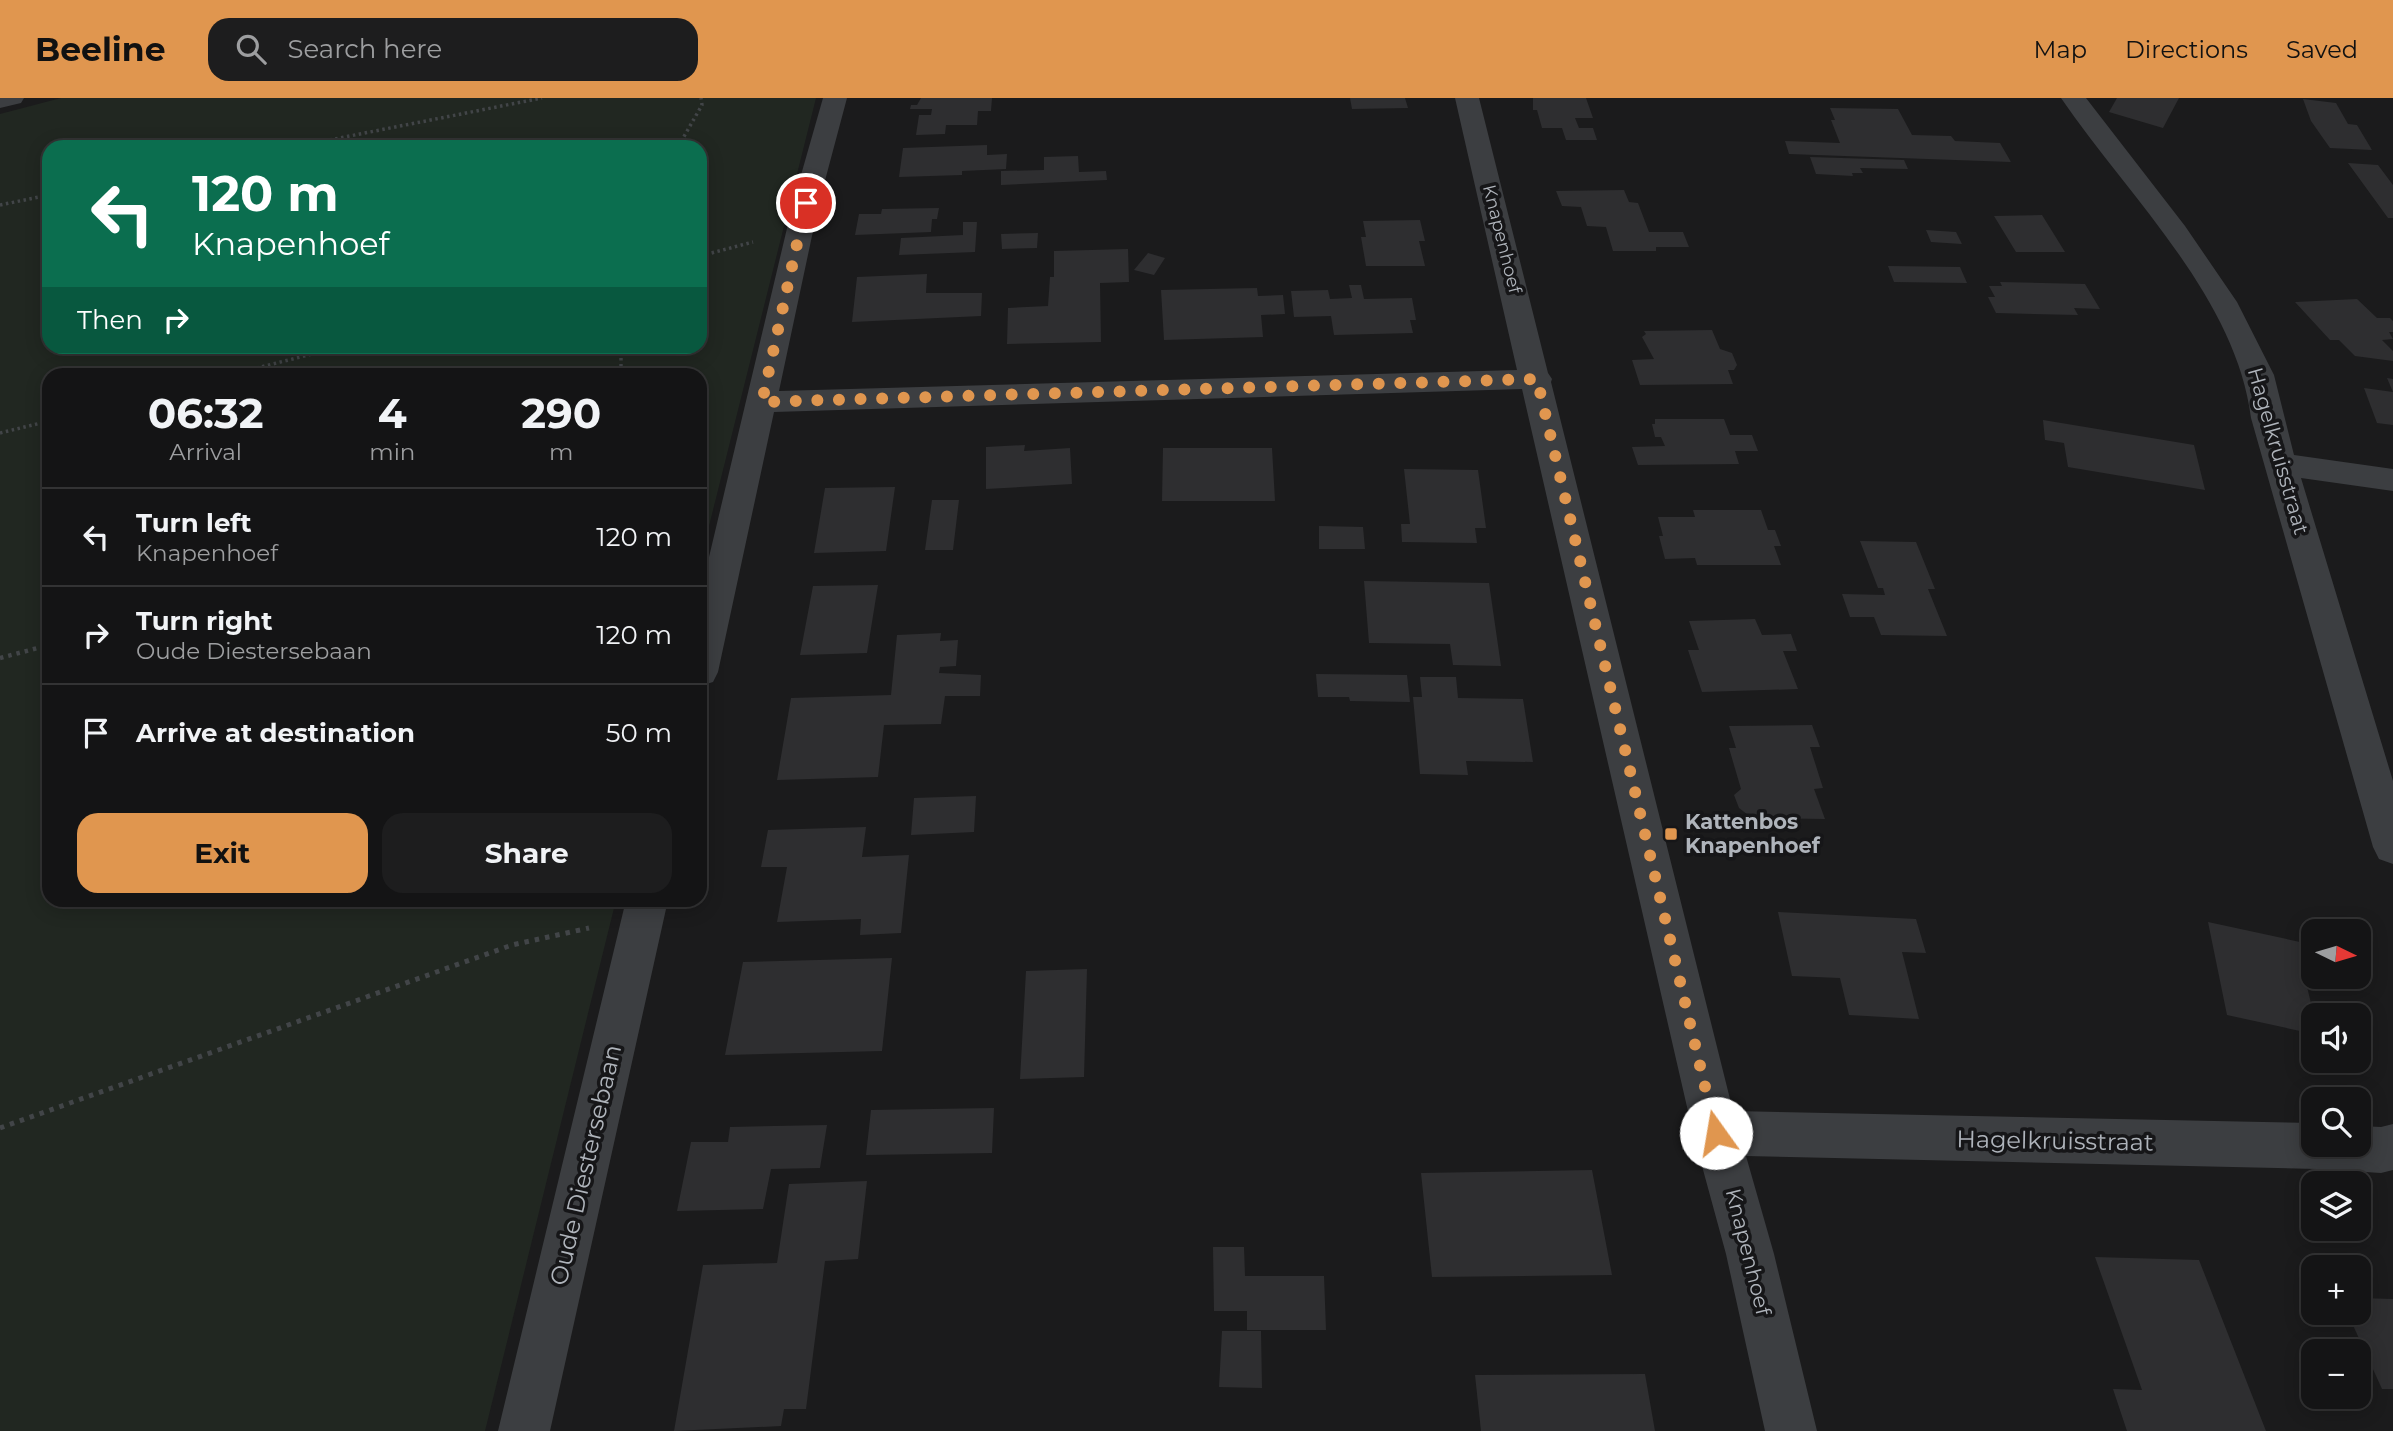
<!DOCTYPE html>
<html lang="en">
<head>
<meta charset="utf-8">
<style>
  :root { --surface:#141415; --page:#1d1d1e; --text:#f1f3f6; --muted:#9d9ea0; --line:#333334; --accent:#e0964f }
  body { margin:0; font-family:Montserrat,sans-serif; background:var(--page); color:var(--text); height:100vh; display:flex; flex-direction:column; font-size:26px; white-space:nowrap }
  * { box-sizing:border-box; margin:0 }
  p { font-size:23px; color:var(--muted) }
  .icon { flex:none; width:38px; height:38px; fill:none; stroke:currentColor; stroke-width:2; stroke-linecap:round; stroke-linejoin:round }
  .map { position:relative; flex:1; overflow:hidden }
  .side { position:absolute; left:42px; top:270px; width:665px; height:539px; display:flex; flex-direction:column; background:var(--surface); border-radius:21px; box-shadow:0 4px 18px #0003,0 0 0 2px var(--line) }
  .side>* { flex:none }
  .banner { position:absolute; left:42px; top:42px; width:665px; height:214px; border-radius:21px; box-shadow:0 4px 18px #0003,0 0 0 2px var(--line); background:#0b6e4f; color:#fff; overflow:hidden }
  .needle { width:46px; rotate:95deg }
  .tools { position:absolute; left:2301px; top:821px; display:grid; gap:14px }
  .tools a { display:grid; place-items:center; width:70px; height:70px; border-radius:14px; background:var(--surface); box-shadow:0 4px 18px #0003,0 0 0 2px var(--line); font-size:35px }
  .pin { position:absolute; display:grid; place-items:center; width:60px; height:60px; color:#fff; margin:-30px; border:4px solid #fff; border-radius:50%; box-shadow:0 2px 7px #0007 }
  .me { position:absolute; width:77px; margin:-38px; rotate:347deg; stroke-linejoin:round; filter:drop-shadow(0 0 5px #0008) }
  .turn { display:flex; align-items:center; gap:24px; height:147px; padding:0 35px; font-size:32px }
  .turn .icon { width:91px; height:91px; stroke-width:2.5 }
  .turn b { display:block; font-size:49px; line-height:60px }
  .then { display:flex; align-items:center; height:66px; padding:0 35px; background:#0003; gap:14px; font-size:26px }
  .eta { display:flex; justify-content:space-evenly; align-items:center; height:119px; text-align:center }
  .eta b { font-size:42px; font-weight:700; line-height:49px }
  .button { display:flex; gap:14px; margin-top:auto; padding:14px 35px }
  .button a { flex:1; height:80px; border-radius:21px; background:var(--accent); color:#111; font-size:28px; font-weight:700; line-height:80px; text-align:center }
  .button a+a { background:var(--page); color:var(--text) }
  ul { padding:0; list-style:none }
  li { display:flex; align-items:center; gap:21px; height:98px; padding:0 35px; border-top:2px solid var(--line) }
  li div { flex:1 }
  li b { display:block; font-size:26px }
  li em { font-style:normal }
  header { display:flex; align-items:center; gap:42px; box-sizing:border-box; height:98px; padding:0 35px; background:var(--accent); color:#111 }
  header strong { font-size:33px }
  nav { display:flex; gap:38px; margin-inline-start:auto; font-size:24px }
  .search { width:490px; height:63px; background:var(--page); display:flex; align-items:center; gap:18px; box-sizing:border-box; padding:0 24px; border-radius:21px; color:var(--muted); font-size:26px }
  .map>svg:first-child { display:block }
  .green { fill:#212721; fill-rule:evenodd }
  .building { fill:#2e2e30 }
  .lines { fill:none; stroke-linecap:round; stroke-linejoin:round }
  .path-far2 { stroke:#424548; stroke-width:3.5; stroke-dasharray:2.5 3.5; stroke-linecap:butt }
  .path-far1 { stroke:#424548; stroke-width:4.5; stroke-dasharray:3.5 5; stroke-linecap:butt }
  .path { stroke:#424548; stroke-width:5; stroke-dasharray:4.5 6; stroke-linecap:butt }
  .street { fill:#3c3e41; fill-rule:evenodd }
  .route { stroke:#e0964f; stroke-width:12; stroke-dasharray:0 21.6 }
  .poi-dot { fill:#e0964f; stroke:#161618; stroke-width:2.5 }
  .labels { text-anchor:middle; stroke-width:7; stroke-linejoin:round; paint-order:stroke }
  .far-street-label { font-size:18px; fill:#afb4bb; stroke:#161618 }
  .street-label { font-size:21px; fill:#afb4bb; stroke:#161618 }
  .poi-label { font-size:21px; font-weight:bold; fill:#afb4bb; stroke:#161618; text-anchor:start }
  .near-street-label { font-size:24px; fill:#afb4bb; stroke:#161618 }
</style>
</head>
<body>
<header>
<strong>Beeline</strong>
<div class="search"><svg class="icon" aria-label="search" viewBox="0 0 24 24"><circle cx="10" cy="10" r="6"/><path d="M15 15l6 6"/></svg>Search here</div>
<nav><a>Map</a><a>Directions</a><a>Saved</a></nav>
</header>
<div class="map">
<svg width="2393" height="1333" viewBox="0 0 2393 1333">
  <rect width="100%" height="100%" fill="#1b1b1c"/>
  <path class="green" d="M61 0H816L700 464V276H49V802H616L485 1333H0V16ZM49 49H700V248H49Z"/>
  <path class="building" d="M921 0H992L991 13H978L977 27H946L945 36 916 37 919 17H931L932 11H910L911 7H917Z
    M1350 0H1405L1408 10 1352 11Z
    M1533 0H1586L1593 20H1575L1579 30H1593L1597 42H1566L1562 30H1542L1537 12H1533Z
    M2117 0H2179L2163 30 2109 14Z
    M2303 1 2336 5 2348 26 2357 27 2372 52 2330 50 2311 23Z
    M1830 10 1898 11 1912 37 1951 38 1955 43 2000 45 2011 64 1789 56 1785 43 1840 45 1831 22H1835Z
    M987 47V57L1007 56 1006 71 962 73V77L899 79 903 50Z
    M1078 58 1079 74 1106 73 1107 82 1001 87V73L1044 72V59Z
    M1810 59 1904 62 1908 71 1860 70 1863 75H1852L1853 78 1816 76Z
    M2348 65 2378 67 2393 87V120H2388Z
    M1624 92 1629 104 1638 105 1649 134H1683L1689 149H1656V153H1613L1606 129 1587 128 1581 109 1562 108 1556 93Z
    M939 110 937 121H932L931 134 855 137 859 116H881L882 111Z
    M2042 117 2065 154H2016L1994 118Z
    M1420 122 1425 143H1419L1425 168H1366L1361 139H1366L1363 123Z
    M963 124H977L975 154 899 157 901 140 963 137Z
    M1926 132 1956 134 1962 146 1931 144Z
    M1038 135 1037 150 1002 151 1001 136Z
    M1128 151 1129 184 1100 185 1101 244 1007 246 1008 210 1048 208 1050 179H1054V153Z
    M1148 155 1165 160 1154 177 1134 172Z
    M1888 168 1960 169 1967 185 1894 184Z
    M927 176 926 195H982L981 218 852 224 857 179Z
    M2000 184 2085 186 2100 211 2074 210 2078 217 1996 215 1988 199H1995L1989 188H2002Z
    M1349 187H1361L1364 201 1412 200 1416 222H1410L1413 235 1334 237 1331 218 1294 219 1291 193 1328 192 1330 201 1352 200Z
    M1257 190 1258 198 1283 197 1285 216 1261 217 1263 239 1164 242 1161 192Z
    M2357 201 2377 220H2390L2393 223V234H2389L2393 241 2382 242 2393 253V263L2355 258 2339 242H2330L2295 204Z
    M1712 232 1720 251 1732 255 1737 267 1734 272H1728L1733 286 1640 287 1632 262 1654 261 1642 239 1646 236 1644 233Z
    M2387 280 2393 281V327L2377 325 2364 290 2393 294Z
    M1655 321H1724L1730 337H1752L1758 353H1735L1739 366 1638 367 1632 349 1665 348 1661 339H1655L1652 326H1655Z
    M2043 322 2194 347 2205 392 2068 369 2064 345 2045 342Z
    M1025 347 1024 353 1070 350 1072 386 986 391V349Z
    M1163 350H1272L1275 403H1162Z
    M1404 371 1478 372 1486 430H1475L1477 445 1402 444 1401 426H1410Z
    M895 389 886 453 814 455 825 390Z
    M932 402H959L953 452H925Z
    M1693 412H1761L1768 432H1775L1781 448H1774L1781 467H1697L1695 460 1665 461 1659 438H1663L1658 419H1695Z
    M1319 428 1363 429 1365 451H1319Z
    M1860 443 1916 444 1935 491H1928L1947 538 1881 537 1874 519H1850L1842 496 1885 497 1883 490H1878Z
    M1364 483 1489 485 1501 568 1453 567 1450 546 1369 545Z
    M878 487 867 555 800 557 813 488Z
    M1755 521 1762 537 1791 536 1797 553H1783L1798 591 1702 594 1688 552H1699L1689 523Z
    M941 535 940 543 958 542 956 568 940 569 939 575 981 577 980 598H945L941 626 884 627 878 679 777 682 791 600 891 597 897 537Z
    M1316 576 1407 577 1410 604 1350 603 1349 599H1318Z
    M1420 579H1456L1458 600 1523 601 1533 664 1466 663 1468 677 1420 676 1413 599H1422Z
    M1812 627 1820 649H1810L1823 690 1814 691 1825 721 1752 720 1739 710 1734 697 1741 691 1729 650H1736L1729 628Z
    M976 698 974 734 911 737 914 700Z
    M866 729 862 759 909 757 901 835 860 837 861 821 777 824 787 769H761L768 732Z
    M1778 814 1916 821 1926 855 1902 854 1919 921 1849 917 1840 880 1792 878Z
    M2208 824 2314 847V878L2304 876 2314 918V936L2227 917Z
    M892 860 882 953 725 957 743 864Z
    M1087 871 1084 979 1020 981 1026 873Z
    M994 1010 992 1055 866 1057 871 1012Z
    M827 1027 820 1070 771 1071 763 1111 677 1113 691 1044H728L730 1029Z
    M1592 1072 1612 1177 1432 1179 1421 1075Z
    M867 1083 858 1161 825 1163 806 1311H784L781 1328 674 1333 703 1167 777 1165 789 1086Z
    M1213 1149H1244L1245 1178H1324L1326 1232H1247V1213H1214Z
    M2095 1159 2199 1162 2266 1333H2127L2113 1291 2142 1292Z
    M2359 1200 2393 1201V1291H2382L2347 1214H2359Z
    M1222 1233H1261L1262 1290 1219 1289Z
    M1645 1276 1655 1333H1481L1475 1277Z"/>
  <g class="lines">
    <path class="path-far2" d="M294 49 542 0
      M678 49 702 7 701 0
      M0 107 49 97
      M700 158 753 144
      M621 248V276
      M233 276 344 248
      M0 335 49 323"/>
    <path class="path-far1" d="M0 560 49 547"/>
    <path class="path" d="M0 1030 512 847 589 830"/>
    <path class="street" d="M0 0H24L21 5 0 10Z
      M823 0H847L819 105 779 293 1517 272 1455 0H1479L1548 275 1552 281 1551 284 1733 1013 2314 1025V1046H2359V1028L2381 1029 2393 1026V1072L2381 1075 2317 1071 1746 1058 1774 1156 1817 1333H1765L1726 1156 1693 1035 1522 291 774 314 718 574 713 584 700 588V497L793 105Z
      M2061 0H2086L2185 128 2237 204 2274 277 2294 357 2393 371V393L2301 380 2393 683V766L2379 761 2373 749 2251 320C2236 199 2127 97 2061 0Z
      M626 802H668L550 1333H498Z"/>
  </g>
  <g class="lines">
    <path class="route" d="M806 105 762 304 1537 281 1716 1035"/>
  </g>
  <rect class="poi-dot" x="1664" y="729" width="14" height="14" rx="3.5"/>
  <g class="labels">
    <g class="far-street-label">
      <text transform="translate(1502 141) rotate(76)" y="6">Knapenhoef</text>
    </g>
    <g class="street-label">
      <text transform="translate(2278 353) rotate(74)" y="7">Hagelkruisstraat</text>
      <text transform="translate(1748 1154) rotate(76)" y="7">Knapenhoef</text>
    </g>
    <g class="poi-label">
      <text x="1685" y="731">Kattenbos<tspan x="1685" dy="24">Knapenhoef</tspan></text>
    </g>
    <g class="near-street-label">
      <text transform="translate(2055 1043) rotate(1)" y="8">Hagelkruisstraat</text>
      <text transform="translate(586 1067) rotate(-77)" y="8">Oude Diestersebaan</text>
    </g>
  </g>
</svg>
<div class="tools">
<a><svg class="needle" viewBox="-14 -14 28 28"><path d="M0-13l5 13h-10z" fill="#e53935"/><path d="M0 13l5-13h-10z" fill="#9d9ea0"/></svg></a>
<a><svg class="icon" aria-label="sound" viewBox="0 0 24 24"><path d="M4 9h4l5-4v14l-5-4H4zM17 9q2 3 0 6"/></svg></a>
<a><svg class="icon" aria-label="search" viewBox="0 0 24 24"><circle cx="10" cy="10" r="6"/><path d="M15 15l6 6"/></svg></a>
<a><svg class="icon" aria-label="layers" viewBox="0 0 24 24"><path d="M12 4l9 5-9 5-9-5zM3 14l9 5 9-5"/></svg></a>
<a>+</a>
<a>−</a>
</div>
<div class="pin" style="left:806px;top:105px;background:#d93025"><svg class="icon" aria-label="arrive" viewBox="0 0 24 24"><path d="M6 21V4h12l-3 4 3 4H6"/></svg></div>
<svg class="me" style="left:1716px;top:1035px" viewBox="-20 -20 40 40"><circle r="19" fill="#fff"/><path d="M0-13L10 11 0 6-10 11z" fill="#e0964f"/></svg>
<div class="banner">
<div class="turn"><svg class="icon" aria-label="left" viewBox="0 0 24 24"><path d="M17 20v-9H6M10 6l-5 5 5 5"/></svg><div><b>120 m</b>Knapenhoef</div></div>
<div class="then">Then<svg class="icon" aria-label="right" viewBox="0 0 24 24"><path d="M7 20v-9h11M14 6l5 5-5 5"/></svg></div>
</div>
<section class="side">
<div class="eta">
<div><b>06:32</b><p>Arrival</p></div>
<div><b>4</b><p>min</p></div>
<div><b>290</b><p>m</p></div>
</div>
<ul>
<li><svg class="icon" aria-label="left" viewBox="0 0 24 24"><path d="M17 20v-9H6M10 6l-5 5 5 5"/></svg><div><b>Turn left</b><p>Knapenhoef</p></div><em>120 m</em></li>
<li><svg class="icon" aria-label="right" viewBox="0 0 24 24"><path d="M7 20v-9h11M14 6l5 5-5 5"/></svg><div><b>Turn right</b><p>Oude Diestersebaan</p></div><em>120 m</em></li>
<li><svg class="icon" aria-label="arrive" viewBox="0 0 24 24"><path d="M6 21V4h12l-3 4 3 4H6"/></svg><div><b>Arrive at destination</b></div><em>50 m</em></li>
</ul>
<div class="button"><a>Exit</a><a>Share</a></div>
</section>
</div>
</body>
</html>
